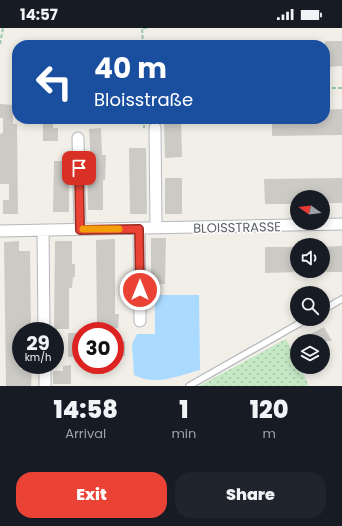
<!DOCTYPE html>
<html lang="en">
<head>
<meta charset="utf-8">
<style>
  :root { --surface:#171b24; --page:#20242c; --text:#f1f3f6; --muted:#9ea1a6; --accent:#ea4335 }
  body { margin:0; font-family:Poppins,sans-serif; background:var(--page); color:var(--text); height:100vh; display:flex; flex-direction:column; font-size:15px; white-space:nowrap }
  * { box-sizing:border-box; margin:0 }
  p { font-size:13px; color:var(--muted) }
  .icon { flex:none; width:22px; height:22px; fill:none; stroke:currentColor; stroke-width:2; stroke-linecap:round; stroke-linejoin:round }
  .map { position:relative; height:358px; overflow:hidden }
  .side { display:flex; flex-direction:column; background:var(--surface); flex:1 }
  .side>* { flex:none }
  .guide { position:absolute; left:12px; top:12px; width:318px; height:84px; border-radius:16px; box-shadow:0 2px 10px #0003; background:#1a4fa0; color:#fff; overflow:hidden }
  .needle { width:26px; rotate:285deg }
  .tools { position:absolute; left:290px; top:162px; display:grid; gap:8px }
  .tools a { display:grid; place-items:center; width:40px; height:40px; border-radius:50%; background:var(--surface); box-shadow:0 2px 10px #0003; font-size:20px }
  .speed { position:absolute; left:12px; top:294px; display:flex; gap:8px; font-size:20px; font-weight:700; text-align:center }
  .speed>* { display:grid; place-content:center; width:52px; height:52px; border-radius:50%; background:var(--surface); box-shadow:0 2px 10px #0003; line-height:1 }
  .speed small { font-size:10px; font-weight:400 }
  .speed .limit { border:6px solid #d22; background:#fff; color:#111 }
  .pin { position:absolute; display:grid; place-items:center; width:34px; height:34px; color:#fff; margin:-17px; border-radius:8px; box-shadow:0 2px 6px #0006 }
  .me { position:absolute; width:44px; margin:-22px; rotate:0deg; stroke-linejoin:round; filter:drop-shadow(0 0 3px #0008) }
  .turn { display:flex; align-items:center; gap:14px; height:84px; padding:0 16px; font-size:18px }
  .turn .icon { width:52px; height:52px; stroke-width:2.5 }
  .turn b { display:block; font-size:28px; line-height:34px }
  .eta { display:flex; justify-content:space-evenly; align-items:center; height:68px; text-align:center }
  .eta b { font-size:24px; font-weight:800; line-height:28px }
  .cta { display:flex; gap:8px; margin-top:auto; padding:8px 16px }
  .cta a { flex:1; height:46px; border-radius:16px; background:var(--accent); color:#fff; font-size:16px; font-weight:800; line-height:46px; text-align:center }
  .cta a+a { background:var(--page); color:var(--text) }
  .status { display:flex; justify-content:space-between; align-items:center; height:28px; padding:0 20px; background:var(--surface); direction:ltr }
  .status svg { height:11px; fill:currentColor }
  .map>svg:first-child { display:block }
  .garden { fill:url(#garden-dots) }
  .water { fill:#aadaff }
  .building { fill:#cccac5 }
  .lines { fill:none; stroke-linecap:round; stroke-linejoin:round }
  .lane-casing { stroke:#b5b8bc; stroke-width:8 }
  .street-casing { stroke:#b5b8bc; stroke-width:13 }
  .path { stroke:#9cc7a9; stroke-width:2; stroke-dasharray:4 2; stroke-linecap:butt }
  .lane { stroke:#fff; stroke-width:5.5 }
  .street { stroke:#fff; stroke-width:11 }
  .route-casing { stroke:#982c22; stroke-width:10 }
  .route { stroke:#ea4335; stroke-width:7 }
  .slow { stroke:#f59e0b; stroke-width:7 }
  .labels { text-anchor:middle; stroke-width:3; stroke-linejoin:round; paint-order:stroke }
  .street-label { font-size:13px; fill:#5f6368; stroke:#fff }
</style>
</head>
<body>
<div class="status"><b>14:57</b><svg viewBox="0 0 49 12"><path d="M0 12V9h3v3zM5 12V6h3v6zM10 12V3h3v9zM15 12V0h3v12zM26 1h20v11H26zM47 4h2v5h-2z"/></svg></div>
<div class="map">
<svg width="342" height="358" viewBox="0 0 342 358">
  <defs>
    <pattern id="garden-dots" width="8" height="8" patternUnits="userSpaceOnUse"><rect width="8" height="8" fill="#c5e8c5"/><path d="M2 2h.1M6 6h.1" fill="none" stroke="#a3c0a4" stroke-width="1.8" stroke-linecap="round"/></pattern>
  </defs>
  <rect width="100%" height="100%" fill="#f1efe8"/>
  <path class="garden" d="M286 311 297 333V339H300L309 358H199Z"/>
  <path class="water" d="M155 267H199L200 342C178 348 155 358 134 347L132 316 137 306H155Z"/>
  <path class="building" d="M325 13H342V38L325 39Z
    M0 76 13 77V96H17L18 186H3V172H9V156H0V106L3 105V90H0Z
    M342 81V107L272 108V91H325V82Z
    M43 91H53V100H58V113H43Z
    M164 93H181L182 129 165 130Z
    M101 100 102 127H106L105 152H103V182H88L87 136H91L89 101Z
    M129 120H146L147 186H130Z
    M54 133H65V144H69V184H53Z
    M165 150H182V186H165Z
    M342 150V175H323V169H297V176H265L264 151Z
    M151 210H166L165 256H151Z
    M115 211V286H119L118 300H97L96 212Z
    M19 213V223H30L31 301H19L20 321V341H32L31 358H6L4 214Z
    M55 213H72V236H75V249H73L72 260H69V301H54Z
    M342 218V244H323V219Z
    M265 219H297V244L265 245Z
    M324 299 332 313H297Z
    M68 305H81V329H68Z
    M115 313H125V328H115Z
    M71 337V356H53V343H63V338Z"/>
  <g class="lines">
    <defs>
      <path id="lane" d="M323 282 342 271
        M189 358 307 291"/>
      <path id="street" d="M155 100 156 200
        M78 110 80 201
        M139 201 140 293
        M43 202 44 303
        M0 203 342 196
        M45 337V358"/>
    </defs>
    <use href="#lane" class="lane-casing"/>
    <use href="#street" class="street-casing"/>
    <path class="path" d="M0 16 3 0
      M143 17 142 0H149
      M332 60H342
      M144 91V100"/>
    <use href="#lane" class="lane"/>
    <use href="#street" class="street"/>
  </g>
  <g class="lines">
    <defs>
      <path id="route" d="M79 140 80 202 139 201 140 262"/>
    </defs>
    <use href="#route" class="route-casing"/>
    <use href="#route" class="route"/>
    <path class="slow" d="M83 201H119"/>
  </g>
  <g class="labels">
    <g class="street-label">
      <text transform="translate(237 199) rotate(-1)" y="5">BLOISSTRASSE</text>
    </g>
  </g>
</svg>
<div class="tools">
<a><svg class="needle" viewBox="-14 -14 28 28"><path d="M0-13l5 13h-10z" fill="#e53935"/><path d="M0 13l5-13h-10z" fill="#9ea1a6"/></svg></a>
<a><svg class="icon" aria-label="sound" viewBox="0 0 24 24"><path d="M4 9h4l5-4v14l-5-4H4zM17 9q2 3 0 6"/></svg></a>
<a><svg class="icon" aria-label="search" viewBox="0 0 24 24"><circle cx="10" cy="10" r="6"/><path d="M15 15l6 6"/></svg></a>
<a><svg class="icon" aria-label="layers" viewBox="0 0 24 24"><path d="M12 4l9 5-9 5-9-5zM3 14l9 5 9-5"/></svg></a>
</div>
<div class="speed"><div>29<small>km/h</small></div><div class="limit">30</div></div>
<div class="pin" style="left:79px;top:140px;background:#d93025"><svg class="icon" aria-label="arrive" viewBox="0 0 24 24"><path d="M6 21V4h12l-3 4 3 4H6"/></svg></div>
<svg class="me" style="left:140px;top:262px" viewBox="-20 -20 40 40"><circle r="17" fill="#ea4335" stroke="#fff" stroke-width="3"/><path d="M0-11L8 9 0 5-8 9z" fill="#fff"/></svg>
<div class="guide">
<div class="turn"><svg class="icon" aria-label="left" viewBox="0 0 24 24"><path d="M17 20v-9H6M10 6l-5 5 5 5"/></svg><div><b>40 m</b>Bloisstraße</div></div>
</div>
</div>
<section class="side">
<div class="eta">
<div><b>14:58</b><p>Arrival</p></div>
<div><b>1</b><p>min</p></div>
<div><b>120</b><p>m</p></div>
</div>
<div class="cta"><a>Exit</a><a>Share</a></div>
</section>
</body>
</html>
